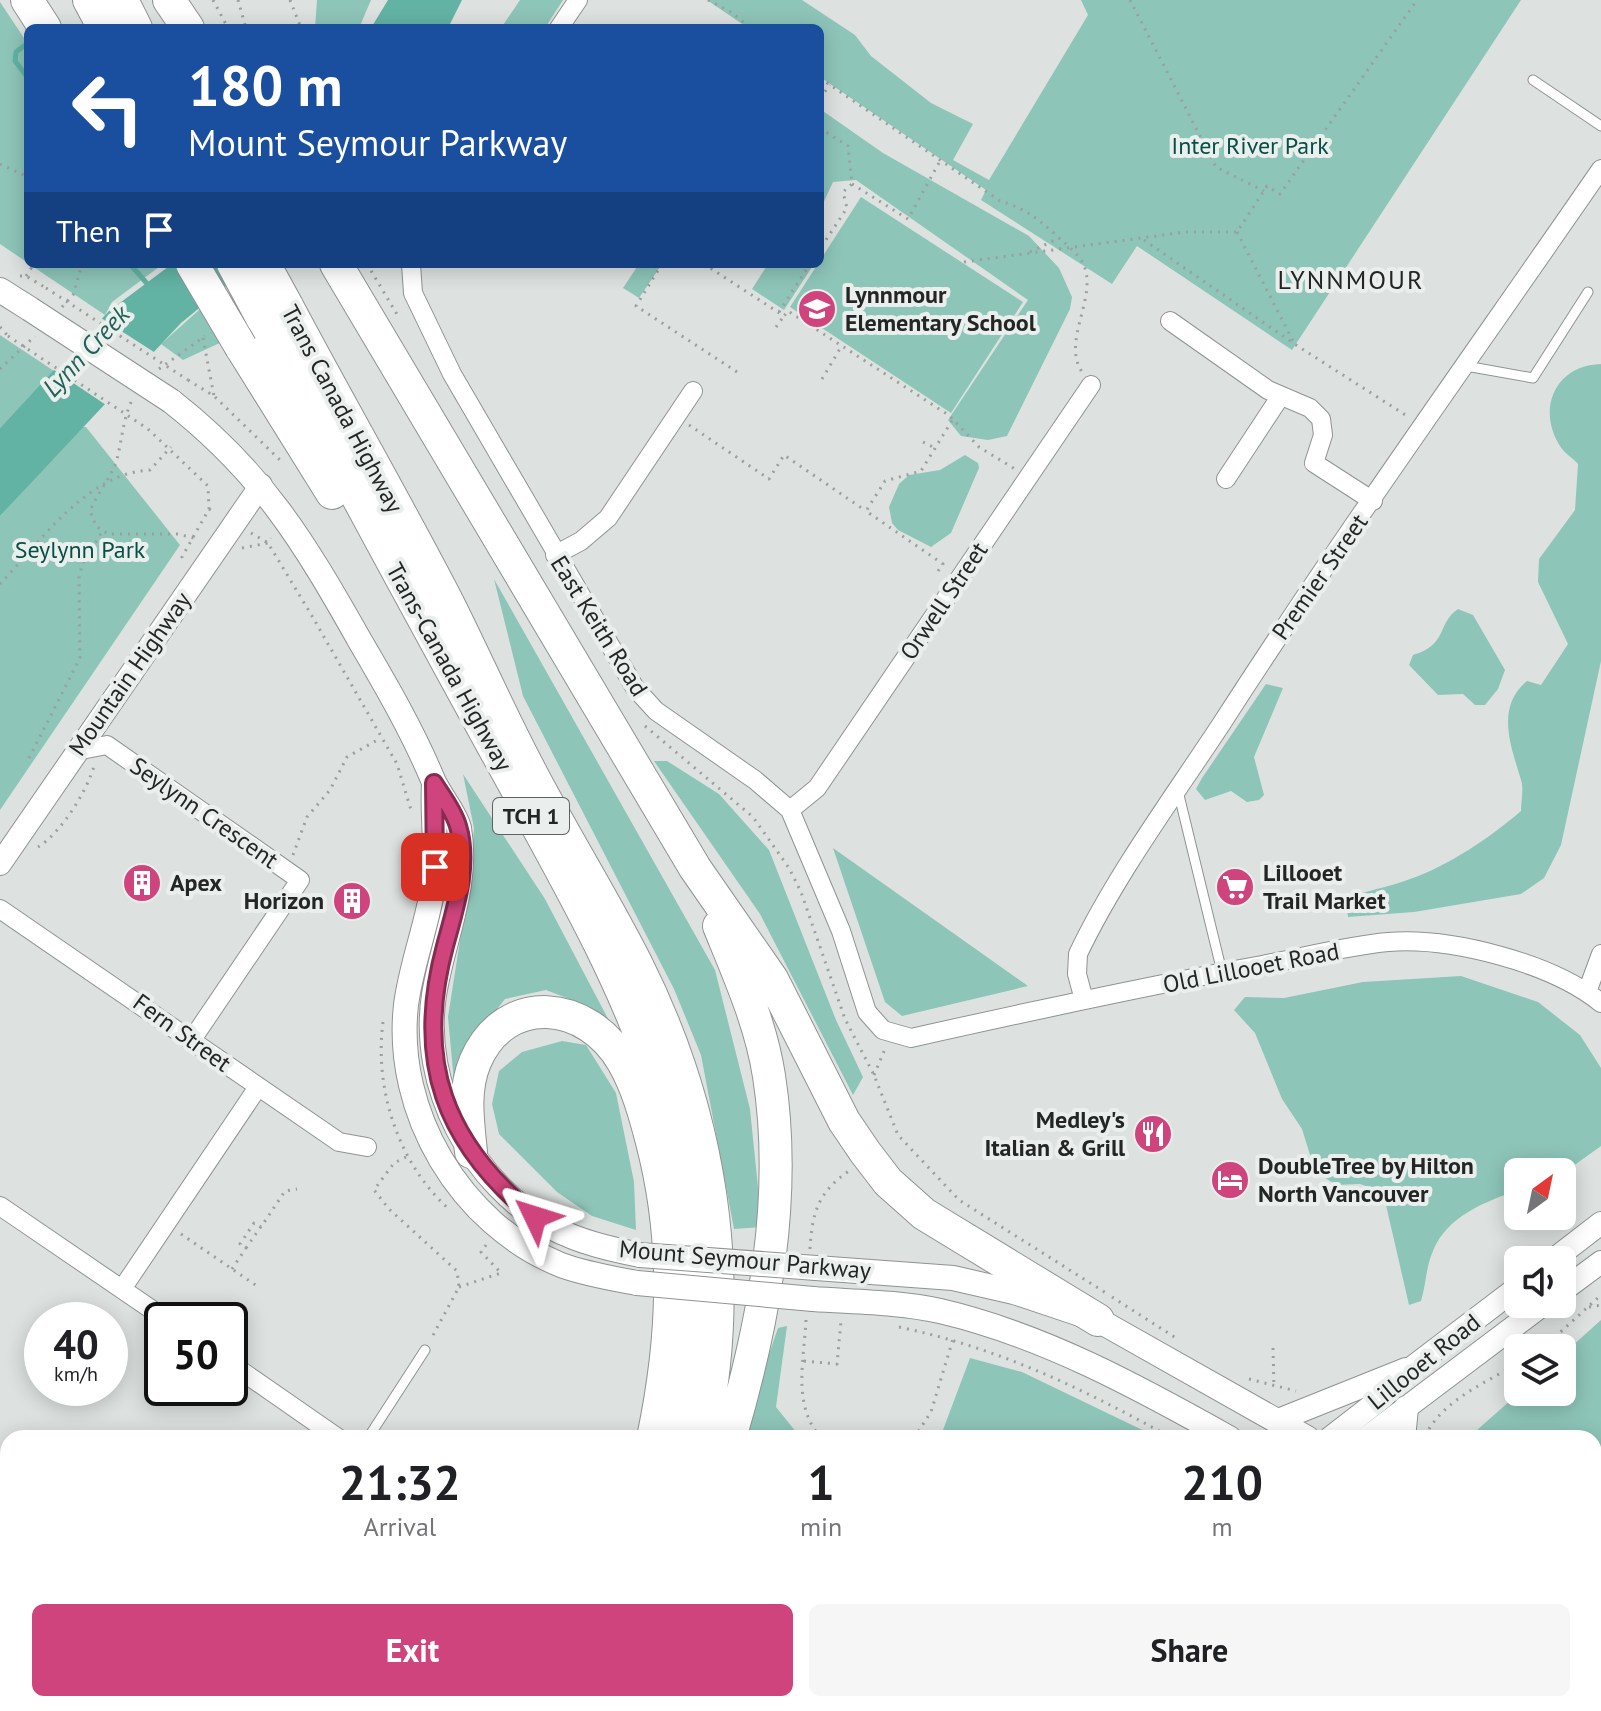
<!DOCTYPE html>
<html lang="en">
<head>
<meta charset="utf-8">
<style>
  :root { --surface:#fff; --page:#f6f6f6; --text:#202124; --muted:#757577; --accent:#cf447c }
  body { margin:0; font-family:"PT Sans",sans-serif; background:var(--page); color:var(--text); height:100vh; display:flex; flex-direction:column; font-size:30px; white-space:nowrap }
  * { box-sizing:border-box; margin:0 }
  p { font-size:26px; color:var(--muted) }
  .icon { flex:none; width:44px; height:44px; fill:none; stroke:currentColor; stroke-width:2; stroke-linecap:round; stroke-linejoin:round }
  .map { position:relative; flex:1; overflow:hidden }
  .drawer { position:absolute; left:0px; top:1430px; width:1602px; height:282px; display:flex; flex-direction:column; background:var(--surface); border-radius:24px 24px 0 0; box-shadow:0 4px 20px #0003 }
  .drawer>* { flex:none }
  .hud { position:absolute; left:24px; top:24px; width:800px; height:244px; border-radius:12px; box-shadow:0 4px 20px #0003; background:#1a4fa0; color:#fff; overflow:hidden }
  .needle { width:52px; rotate:33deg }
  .buttons { position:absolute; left:1504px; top:1158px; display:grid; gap:16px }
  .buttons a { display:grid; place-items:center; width:72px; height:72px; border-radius:12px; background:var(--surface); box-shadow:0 4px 20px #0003; font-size:40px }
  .speed { position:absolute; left:24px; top:1302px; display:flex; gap:16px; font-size:40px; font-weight:700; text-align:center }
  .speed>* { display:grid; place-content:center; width:104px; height:104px; border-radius:50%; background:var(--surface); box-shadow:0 4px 20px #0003; line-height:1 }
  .speed small { font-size:20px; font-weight:400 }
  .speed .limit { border:4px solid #111; border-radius:12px; background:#fff; color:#111 }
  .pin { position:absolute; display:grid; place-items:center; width:68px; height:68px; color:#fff; margin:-34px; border-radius:16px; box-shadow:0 4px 12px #0006 }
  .me { position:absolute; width:88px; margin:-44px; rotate:311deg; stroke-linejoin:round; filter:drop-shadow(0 0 6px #0008) }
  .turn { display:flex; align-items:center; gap:28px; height:168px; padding:0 32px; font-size:36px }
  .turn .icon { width:104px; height:104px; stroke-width:2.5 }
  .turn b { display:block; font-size:56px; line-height:68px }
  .then { display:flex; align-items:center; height:76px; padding:0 32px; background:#0003; gap:16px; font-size:30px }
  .eta { display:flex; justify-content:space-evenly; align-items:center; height:136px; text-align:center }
  .eta b { font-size:48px; font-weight:700; line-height:56px }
  .cta { display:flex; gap:16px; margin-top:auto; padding:16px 32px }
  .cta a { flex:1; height:92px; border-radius:12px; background:var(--accent); color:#fff; font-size:32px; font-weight:700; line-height:92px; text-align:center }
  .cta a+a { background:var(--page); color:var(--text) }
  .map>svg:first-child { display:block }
  .green { fill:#8ec5b9 }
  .water { fill:#63b3a4 }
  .pier { fill:#dde2e0 }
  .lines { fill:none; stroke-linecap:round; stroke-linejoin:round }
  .stream { stroke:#63b3a4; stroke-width:5 }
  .service-casing { stroke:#8f9392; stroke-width:11 }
  .minor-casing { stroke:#8f9392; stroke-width:20 }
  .tertiary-casing { stroke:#8f9392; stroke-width:24 }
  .secondary-casing { stroke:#8f9392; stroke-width:26 }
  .motorway-casing { stroke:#8f9392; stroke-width:34 }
  .path { stroke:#9b9f9e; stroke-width:3; stroke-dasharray:2 6; stroke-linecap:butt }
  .service { stroke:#fff; stroke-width:9 }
  .minor { stroke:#fff; stroke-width:18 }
  .tertiary { stroke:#fff; stroke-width:22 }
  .secondary { stroke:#fff; stroke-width:24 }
  .motorway { stroke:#fff; stroke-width:32 }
  .secondary-bridge-casing { stroke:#8f9392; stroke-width:26; stroke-linecap:butt }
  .motorway-bridge-casing { stroke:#8f9392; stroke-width:34; stroke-linecap:butt }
  .path-bridge { stroke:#9b9f9e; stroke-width:3; stroke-dasharray:2 6; stroke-linecap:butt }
  .secondary-bridge { stroke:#fff; stroke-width:24 }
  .motorway-bridge { stroke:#fff; stroke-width:32 }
  .route-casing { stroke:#872c51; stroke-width:20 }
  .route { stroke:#cf447c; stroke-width:14 }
  .labels { text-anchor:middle; stroke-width:8; stroke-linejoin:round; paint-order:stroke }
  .shield { fill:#eaefee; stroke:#5f6262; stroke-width:2 }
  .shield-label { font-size:22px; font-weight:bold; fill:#242626 }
  .park-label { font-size:24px; fill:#054f45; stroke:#eaefee }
  .poi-label { font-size:24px; font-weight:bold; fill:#242626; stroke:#eaefee; text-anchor:start }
  .street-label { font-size:24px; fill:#242626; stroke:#eaefee }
  .neighbourhood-label { font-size:26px; letter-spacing:2px; fill:#242626; stroke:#eaefee }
  .water-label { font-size:26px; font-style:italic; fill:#206156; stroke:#eaefee }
</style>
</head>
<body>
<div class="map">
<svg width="1601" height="1711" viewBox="0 0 1601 1711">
  <rect width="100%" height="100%" fill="#dde2e0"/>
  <path class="green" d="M317 0H371L359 28H315Z
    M520 0H563L545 28H501Z
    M707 0H802L855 35 871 56 931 103 973 124 953 160 989 180 1088 15 1081 0H1521L1292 350 1137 246 1112 284 981 200 986 190 820 77V28H748Z
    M0 2 28 44V263L0 244Z
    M820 109 883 153 1029 236 1059 268 1072 297 1070 309 1007 436 988 440 961 436 948 420 1028 300 856 180 833 182 820 210Z
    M861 197 1023 302 951 413 790 307Z
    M29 264H163L112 302 105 315Z
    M639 264H662L639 298 623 288Z
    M768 264H814L784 310 752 289Z
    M217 294 224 341 183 360 161 344Z
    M0 335 54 371 0 428Z
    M1601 364V661L1561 845 1544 878 1521 894 1414 912 1348 917 1346 900C1367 889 1388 888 1410 879 1448 866 1491 837 1521 811 1521 802 1524 788 1521 780 1511 746 1495 708 1527 681L1541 685 1568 644 1538 582 1539 559 1575 510 1578 464C1573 458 1564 453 1560 446 1536 408 1556 365 1601 364Z
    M81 427H86L180 545 0 810V516Z
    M965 455 978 463 979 468 951 533 931 547 898 530 892 523 889 507 899 484 909 475 940 470Z
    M494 579 715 970 750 1109 762 1227 734 1229 701 1055 674 989 523 696Z
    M1458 609 1473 615 1505 670 1498 689 1485 705H1475L1463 694 1438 695 1409 665 1413 655C1448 645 1437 623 1458 609Z
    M1266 684 1283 688 1254 757 1264 795 1259 800 1247 802 1231 791 1205 800 1196 789 1202 778Z
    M654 761H667L719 794 769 850 836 1020 863 1077 853 1095 760 914Z
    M463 774 545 899 615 1032 582 1004 546 990 505 999 482 1028 454 1082 448 1017 471 870 474 828Z
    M833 848 1028 986 902 1016 885 1002Z
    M1461 976 1538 1002 1580 1035 1601 1068V1146L1562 1174 1518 1172V1190C1485 1202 1447 1216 1433 1251 1426 1266 1426 1285 1421 1301L1409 1305 1383 1192 1360 1184 1336 1185 1315 1171 1302 1129 1282 1099 1255 1033 1234 1010 1245 997 1284 998 1363 982Z
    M562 1041 586 1045 616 1093 634 1182 636 1230 592 1216 557 1192 499 1134 492 1104 499 1071 522 1052Z
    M1601 1320V1548L1594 1543V1438H1468L1520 1392H1562V1355Z
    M787 1326 776 1407 801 1438H740L778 1328Z
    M970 1358 1022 1372 1159 1438H940Z"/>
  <path class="water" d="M388 0H462L448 28H371Z
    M172 264H253L181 323 0 516V428L109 311Z"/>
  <path class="pier" d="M98 316 157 354 109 407 51 368Z"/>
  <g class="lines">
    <path class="stream" d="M24 46 16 52 15 61 28 78
      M130 264 150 287"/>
    <defs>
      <path id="service" d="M1533 80 1601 126
        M1466 366 1533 378 1588 292
        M1178 791 1222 972
        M368 1438 425 1350
        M993 1704 1003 1711
        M891 1711 896 1704"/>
      <path id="minor" d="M559 28 578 0
        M411 264 413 293 452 374 635 688 656 711 755 780 790 810 841 931 867 1012 883 1030 911 1038C1027 1012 1145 986 1262 965 1304 957 1346 946 1388 942 1451 937 1552 963 1601 1003
        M1170 321 1268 390 1310 408 1321 419 1323 435 1314 463 1373 501
        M1226 479 1280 397
        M555 555 581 541 608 518 693 391
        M76 751 107 745 300 880 191 1041
        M790 810 817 788 1091 385
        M0 909 339 1142 367 1147
        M1587 992 1601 954
        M1084 1000 1077 974 1078 954C1115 876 1174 796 1222 723 1343 535 1474 353 1601 169
        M0 1206 167 1320
        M122 1289 258 1087
        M230 1363 338 1438
        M0 1617 8 1605
        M183 1711 188 1704"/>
      <path id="tertiary" d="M0 864 261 485
        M1553 1260 1601 1223
        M1562 1291 1601 1262
        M1276 1421 1406 1369
        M1330 1438 1383 1397 1414 1366 1518 1287
        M1366 1438 1544 1304"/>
      <path id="secondary" d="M0 290 30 309
        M171 401C263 473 304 542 360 641 387 687 413 732 433 780 440 796 455 812 459 828 469 886 443 939 434 995 420 1086 472 1184 553 1228 580 1242 610 1249 640 1255
        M434 783C432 817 438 852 433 886 427 926 411 965 406 1005 394 1112 460 1224 561 1265 585 1274 611 1278 637 1283
        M816 1268 953 1278 1014 1292 1098 1320 1307 1438
        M813 1299C856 1302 899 1302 940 1311 1043 1335 1138 1387 1229 1438
        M1403 1438 1406 1408
        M1594 1627 1601 1633
        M1594 1674 1601 1680"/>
      <path id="motorway" d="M27 0 45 28
        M89 0 104 28
        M122 0 136 28
        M169 0 188 28
        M336 264 695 868 772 979 844 1121 865 1152 888 1182 924 1214 1098 1320
        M287 306C340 406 397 504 449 605 476 659 500 714 528 767 562 833 602 896 636 963 710 1110 738 1276 702 1438
        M262 318C334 455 407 589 481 724 612 965 738 1150 678 1438
        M241 347 332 493
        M719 926C739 975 761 1024 769 1076 788 1197 764 1322 730 1438
        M471 1152C468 1122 463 1091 475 1062 505 991 588 1000 623 1062 637 1086 645 1115 652 1142 678 1242 674 1338 653 1438
        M553 1711 557 1704
        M578 1711 582 1704
        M622 1711 628 1704"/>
    </defs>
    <use href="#service" class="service-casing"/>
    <use href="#minor" class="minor-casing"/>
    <use href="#tertiary" class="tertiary-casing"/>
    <use href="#secondary" class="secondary-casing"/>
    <use href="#motorway" class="motorway-casing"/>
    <path class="path" d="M213 0 228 28
      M238 0 246 28
      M290 0 301 28
      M708 0 733 13 750 28
      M1130 0 1216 167 1264 191
      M820 78 1000 201C1025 208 1038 219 1057 236 1066 244 1077 253 1083 263 1099 297 1061 340 1082 372
      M820 98 830 85
      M820 128 848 146 852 184 843 192 847 208 820 249
      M0 164 28 177
      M852 184 908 219 940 161
      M1237 232 1294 343
      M1144 240 1296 345 1407 416
      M1030 252 1059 238
      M964 262 1185 232H1237L1267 186 1280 194 1417 0
      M367 264 398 316
      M662 264 636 306 737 372
      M704 264 784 316 788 311 950 416 979 447 1015 469
      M20 276H26L46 288
      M26 276 34 264
      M62 307 73 295 82 264
      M779 312 810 264
      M0 327 8 336
      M776 327 784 316
      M203 338 214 396
      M0 369 35 336
      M159 369 205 336
      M822 379 841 347
      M188 380 214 396 281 461
      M131 402C123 421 122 439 117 459 111 478 98 492 90 511L96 526 108 534H177L194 538
      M689 425 769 479 784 455 866 511
      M148 429 208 486 209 509 182 557 184 562
      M923 442 935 448
      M209 509 216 513
      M251 533 268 543 312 616 397 764 411 810
      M242 548 268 543 271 538
      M938 571 943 564 866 511 885 481 921 471 953 419
      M0 584C41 541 87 473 150 470L171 447
      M645 726 753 817 789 868 801 892 845 1019 874 1075 898 1135 959 1200 1106 1293
      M29 758 80 658 79 578 82 565 102 532
      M38 847C61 833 87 791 94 766
      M293 855 307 817 330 790 347 757 381 738
      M383 1022C374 1090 399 1165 450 1210
      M874 1075 885 1049
      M406 1157 394 1163 374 1190 389 1209 457 1271 459 1287 431 1339
      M181 1234 257 1286
      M246 1248 260 1228
      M810 1249C812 1213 818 1192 849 1171
      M232 1269 246 1248 240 1244 254 1223 261 1227 285 1191 297 1189
      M459 1287 501 1273 481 1252 486 1245
      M1112 1297 1176 1338
      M1589 1307 1601 1305
      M806 1320C804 1361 792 1405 821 1438
      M899 1327C1002 1349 1081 1388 1172 1438
      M1273 1348 1274 1388
      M1543 1348 1601 1295
      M804 1361 837 1364 841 1321
      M1249 1379 1296 1391
      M1427 1431 1435 1438
      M1425 1436C1444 1399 1484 1384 1518 1363
      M914 1438 931 1412 953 1339
      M1594 1544 1601 1549
      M1594 1599 1601 1605
      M253 1704 269 1711
      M727 1711 730 1704"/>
    <use href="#service" class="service"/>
    <use href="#minor" class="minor"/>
    <use href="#tertiary" class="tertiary"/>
    <use href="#secondary" class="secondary"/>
    <use href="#motorway" class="motorway"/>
    <defs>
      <path id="secondary-bridge" d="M30 309 171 401
        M640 1255 816 1268
        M637 1283 813 1299"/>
      <path id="motorway-bridge" d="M192 264 241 347
        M233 264 262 318
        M264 264 287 306"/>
    </defs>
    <use href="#secondary-bridge" class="secondary-bridge-casing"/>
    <use href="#motorway-bridge" class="motorway-bridge-casing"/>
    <path class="path-bridge" d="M46 288 188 380
      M8 336 148 429"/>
    <use href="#secondary-bridge" class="secondary-bridge"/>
    <use href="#motorway-bridge" class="motorway-bridge"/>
  </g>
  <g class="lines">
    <defs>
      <path id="route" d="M435 867 434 783C442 796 454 811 458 826 470 864 455 909 445 946 414 1061 444 1143 535 1217"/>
    </defs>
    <use href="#route" class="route-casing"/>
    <use href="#route" class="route"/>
  </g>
  <defs>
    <symbol id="school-disc" viewBox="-11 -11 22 22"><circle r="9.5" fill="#cf447c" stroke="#eaefee"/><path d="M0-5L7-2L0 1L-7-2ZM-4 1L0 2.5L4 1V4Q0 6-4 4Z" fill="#fff"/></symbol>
    <symbol id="building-disc" viewBox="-11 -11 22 22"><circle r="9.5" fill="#cf447c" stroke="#eaefee"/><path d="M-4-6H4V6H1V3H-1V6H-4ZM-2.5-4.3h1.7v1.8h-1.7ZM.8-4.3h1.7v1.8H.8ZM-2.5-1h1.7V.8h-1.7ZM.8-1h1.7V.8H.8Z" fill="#fff"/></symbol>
    <symbol id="supermarket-disc" viewBox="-11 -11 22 22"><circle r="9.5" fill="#cf447c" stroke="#eaefee"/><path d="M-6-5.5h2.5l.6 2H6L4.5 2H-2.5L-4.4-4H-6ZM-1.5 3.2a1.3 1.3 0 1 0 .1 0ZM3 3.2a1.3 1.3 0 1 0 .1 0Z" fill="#fff"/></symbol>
    <symbol id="restaurant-disc" viewBox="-11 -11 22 22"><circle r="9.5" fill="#cf447c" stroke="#eaefee"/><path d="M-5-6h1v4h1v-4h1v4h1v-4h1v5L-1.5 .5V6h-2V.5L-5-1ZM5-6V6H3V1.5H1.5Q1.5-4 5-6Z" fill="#fff"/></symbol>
    <symbol id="hotel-disc" viewBox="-11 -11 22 22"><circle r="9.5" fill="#cf447c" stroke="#eaefee"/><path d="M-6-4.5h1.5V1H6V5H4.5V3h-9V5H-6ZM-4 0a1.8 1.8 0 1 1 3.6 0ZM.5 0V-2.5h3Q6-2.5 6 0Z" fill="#fff"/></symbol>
  </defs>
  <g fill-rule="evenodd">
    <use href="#school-disc" x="795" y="287" width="44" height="44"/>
    <use href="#building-disc" x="120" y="861" width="44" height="44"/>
    <use href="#supermarket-disc" x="1213" y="865" width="44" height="44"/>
    <use href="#building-disc" x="330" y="879" width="44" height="44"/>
    <use href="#restaurant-disc" x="1131" y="1112" width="44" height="44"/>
    <use href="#hotel-disc" x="1208" y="1158" width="44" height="44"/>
  </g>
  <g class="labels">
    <rect class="shield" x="493" y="798" width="76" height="36" rx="6"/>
    <g class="shield-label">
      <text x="531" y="824">TCH 1</text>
    </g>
    <g class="park-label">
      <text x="1250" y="154">Inter River Park</text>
      <text x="80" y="558">Seylynn Park</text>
    </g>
    <g class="poi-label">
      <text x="845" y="303">Lynnmour<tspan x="845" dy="28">Elementary School</tspan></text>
      <text x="1263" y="881">Lillooet<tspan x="1263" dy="28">Trail Market</tspan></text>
      <text x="170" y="891">Apex</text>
      <text x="324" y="909" text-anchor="end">Horizon</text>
      <text x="1125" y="1128" text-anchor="end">Medley's<tspan x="1125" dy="28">Italian &amp; Grill</tspan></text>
      <text x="1258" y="1174">DoubleTree by Hilton<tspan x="1258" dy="28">North Vancouver</tspan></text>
    </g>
    <g class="street-label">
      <text transform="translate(342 409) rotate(62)" y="8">Trans Canada Highway</text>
      <text transform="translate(1320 577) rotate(-55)" y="8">Premier Street</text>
      <text transform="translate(944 601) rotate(-56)" y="8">Orwell Street</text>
      <text transform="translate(599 626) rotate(58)" y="8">East Keith Road</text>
      <text transform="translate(449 667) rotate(61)" y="8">Trans-Canada Highway</text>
      <text transform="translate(130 674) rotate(-55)" y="8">Mountain Highway</text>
      <text transform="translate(204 813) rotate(35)" y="8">Seylynn Crescent</text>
      <text transform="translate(1251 968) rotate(-11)" y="8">Old Lillooet Road</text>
      <text transform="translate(182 1033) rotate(36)" y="8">Fern Street</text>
      <text transform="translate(745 1260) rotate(5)" y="8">Mount Seymour Parkway</text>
      <text transform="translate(1424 1362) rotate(-39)" y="8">Lillooet Road</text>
    </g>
    <g class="neighbourhood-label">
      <text x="1351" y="289">LYNNMOUR</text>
    </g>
    <g class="water-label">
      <text transform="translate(86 351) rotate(-47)" y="9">Lynn Creek</text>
    </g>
  </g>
</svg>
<div class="buttons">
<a><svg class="needle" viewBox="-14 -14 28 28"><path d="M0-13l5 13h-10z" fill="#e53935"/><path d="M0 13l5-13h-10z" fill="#757577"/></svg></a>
<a><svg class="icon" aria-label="sound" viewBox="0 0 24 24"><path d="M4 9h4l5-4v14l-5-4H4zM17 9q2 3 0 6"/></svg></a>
<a><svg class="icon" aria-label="layers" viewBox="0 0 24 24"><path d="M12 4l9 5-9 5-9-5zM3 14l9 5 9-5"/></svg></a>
</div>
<div class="speed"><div>40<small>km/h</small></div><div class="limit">50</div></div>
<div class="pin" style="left:435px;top:867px;background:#d93025"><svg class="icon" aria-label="arrive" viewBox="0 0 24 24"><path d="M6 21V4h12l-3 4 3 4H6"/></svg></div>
<svg class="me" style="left:535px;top:1217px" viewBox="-20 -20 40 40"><path d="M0-17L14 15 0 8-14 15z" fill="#cf447c" stroke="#fff" stroke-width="4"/></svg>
<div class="hud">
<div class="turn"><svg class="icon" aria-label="left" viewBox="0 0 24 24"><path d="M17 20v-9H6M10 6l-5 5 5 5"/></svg><div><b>180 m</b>Mount Seymour Parkway</div></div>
<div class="then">Then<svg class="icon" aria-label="arrive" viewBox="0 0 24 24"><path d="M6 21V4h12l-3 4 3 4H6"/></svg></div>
</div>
<section class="drawer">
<div class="eta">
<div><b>21:32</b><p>Arrival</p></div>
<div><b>1</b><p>min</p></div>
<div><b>210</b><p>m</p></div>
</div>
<div class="cta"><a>Exit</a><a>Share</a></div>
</section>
</div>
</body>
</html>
